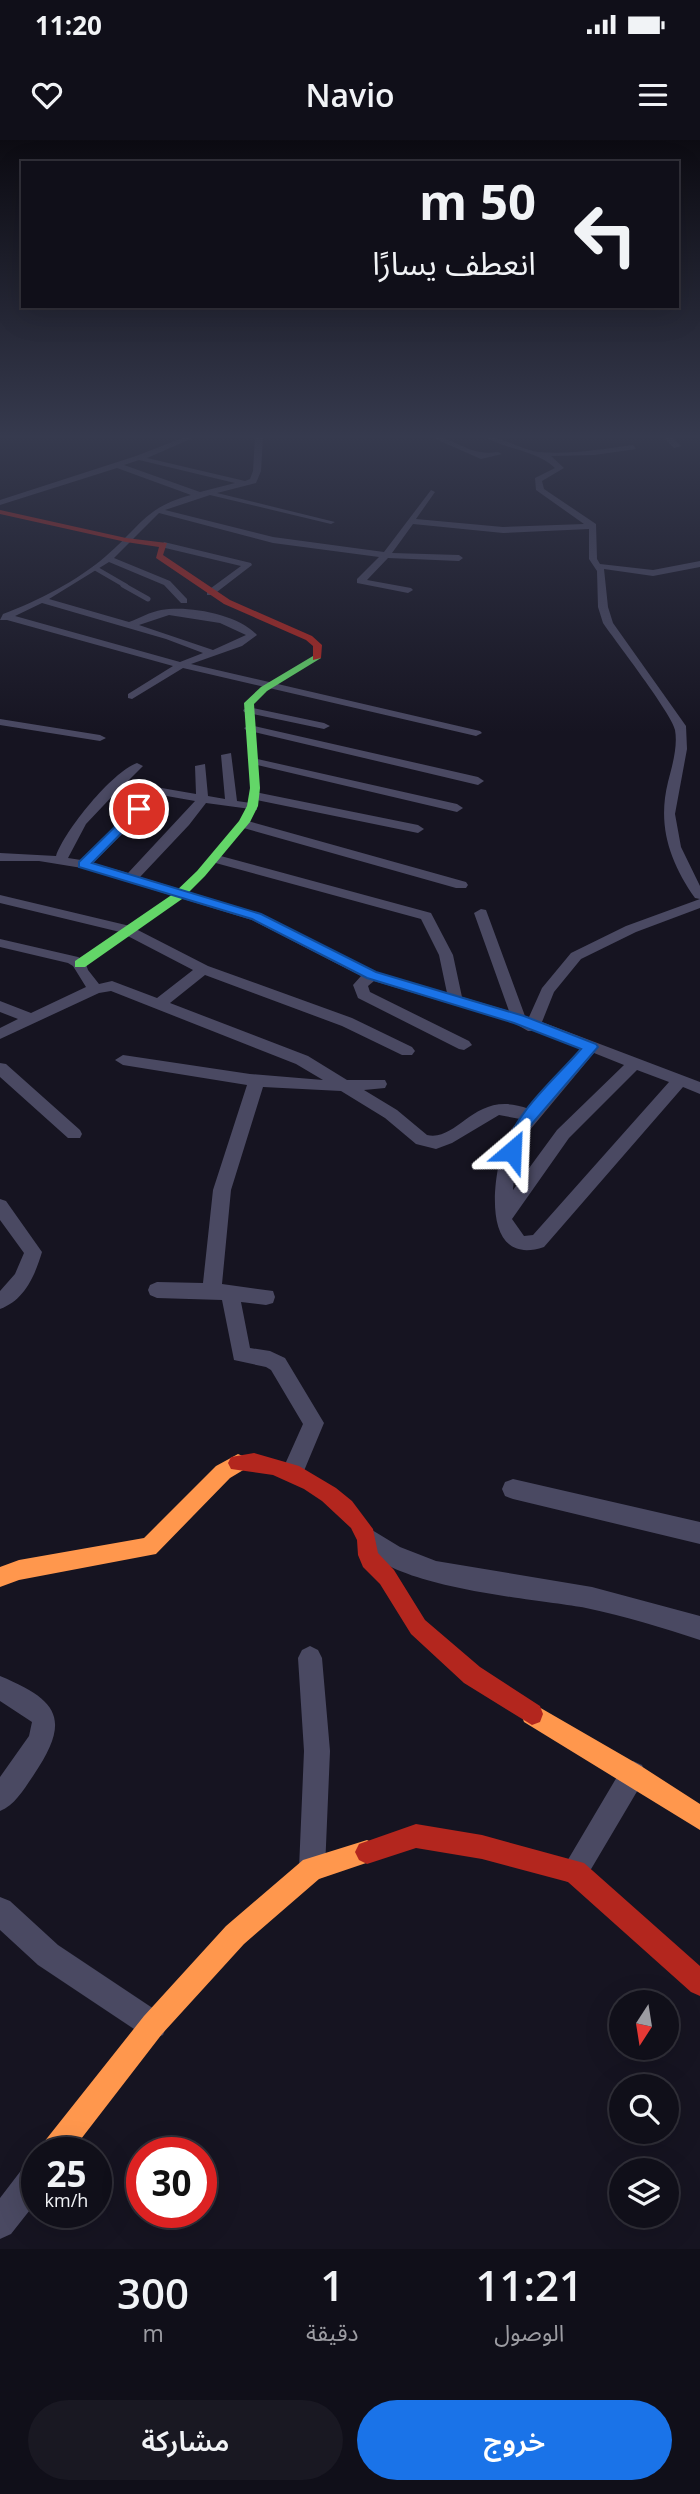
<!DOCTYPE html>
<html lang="ar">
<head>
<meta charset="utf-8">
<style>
  :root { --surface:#100f19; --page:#191822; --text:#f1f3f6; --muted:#9c9ca2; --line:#302f38; --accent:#1a73e8 }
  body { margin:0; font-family:"Open Sans","Noto Sans Arabic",sans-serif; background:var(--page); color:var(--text); direction:rtl; height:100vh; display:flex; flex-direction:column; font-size:26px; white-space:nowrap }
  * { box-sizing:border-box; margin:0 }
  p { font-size:23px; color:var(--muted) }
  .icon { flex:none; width:38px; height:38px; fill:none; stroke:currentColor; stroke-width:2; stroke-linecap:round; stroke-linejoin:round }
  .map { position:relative; height:2109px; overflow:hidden; direction:ltr }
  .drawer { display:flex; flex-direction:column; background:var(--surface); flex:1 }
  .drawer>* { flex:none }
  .banner { position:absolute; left:21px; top:21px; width:658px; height:147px; border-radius:0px; box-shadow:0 7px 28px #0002,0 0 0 2px var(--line); direction:rtl; background:#100f19; color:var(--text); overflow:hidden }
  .needle { width:46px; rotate:192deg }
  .controls { position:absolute; left:609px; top:1850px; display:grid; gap:14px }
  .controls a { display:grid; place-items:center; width:70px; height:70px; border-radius:50%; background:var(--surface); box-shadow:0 7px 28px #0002,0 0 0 2px var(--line); font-size:35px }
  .speed { position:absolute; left:21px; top:1997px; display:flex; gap:14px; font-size:35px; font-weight:700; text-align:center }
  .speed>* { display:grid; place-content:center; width:91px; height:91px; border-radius:50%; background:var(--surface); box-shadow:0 7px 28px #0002,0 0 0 2px var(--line); line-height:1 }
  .speed small { font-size:18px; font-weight:400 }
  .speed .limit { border:10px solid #d22; background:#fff; color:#111 }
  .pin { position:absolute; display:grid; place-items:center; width:60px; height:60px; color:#fff; margin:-30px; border:4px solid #fff; border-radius:50%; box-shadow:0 2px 7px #0007 }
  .me { position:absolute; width:77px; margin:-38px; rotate:26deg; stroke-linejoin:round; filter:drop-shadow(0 0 5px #0008) }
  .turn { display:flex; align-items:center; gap:24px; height:147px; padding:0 28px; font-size:32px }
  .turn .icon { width:91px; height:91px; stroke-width:2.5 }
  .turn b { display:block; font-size:49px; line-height:60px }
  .eta { display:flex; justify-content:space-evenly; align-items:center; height:119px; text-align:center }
  .eta b { font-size:42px; font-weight:600; line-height:49px }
  .button { display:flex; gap:14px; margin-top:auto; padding:14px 28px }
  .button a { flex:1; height:80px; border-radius:42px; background:var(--accent); color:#fff; font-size:28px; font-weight:600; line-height:80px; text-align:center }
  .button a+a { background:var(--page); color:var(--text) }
  .status { display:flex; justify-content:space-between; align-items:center; height:49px; padding:0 35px; background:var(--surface); direction:ltr }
  .status svg { height:19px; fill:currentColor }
  header { display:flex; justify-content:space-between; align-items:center; height:91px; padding:0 28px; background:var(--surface); font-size:32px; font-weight:600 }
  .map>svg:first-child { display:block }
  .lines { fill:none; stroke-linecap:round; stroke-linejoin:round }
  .lane-far1 { stroke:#4a4962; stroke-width:4.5 }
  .lane { stroke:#4a4962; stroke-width:5 }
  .street { fill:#4a4962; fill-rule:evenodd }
  .fast { fill:#63d668; fill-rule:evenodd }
  .slow { fill:#ff974d; fill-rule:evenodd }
  .jam { fill:#b3261e; fill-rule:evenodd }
  .route { fill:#1a73e8; stroke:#114b97; stroke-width:2 }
</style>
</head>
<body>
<div class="status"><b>11:20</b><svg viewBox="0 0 49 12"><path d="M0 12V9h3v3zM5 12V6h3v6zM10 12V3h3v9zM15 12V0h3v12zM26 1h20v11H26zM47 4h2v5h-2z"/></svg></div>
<header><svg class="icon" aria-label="menu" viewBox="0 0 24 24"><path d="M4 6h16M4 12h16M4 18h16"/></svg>Navio<svg class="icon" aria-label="heart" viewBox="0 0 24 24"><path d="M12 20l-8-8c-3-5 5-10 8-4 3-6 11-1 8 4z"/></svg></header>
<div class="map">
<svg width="700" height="2109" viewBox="0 0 700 2109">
  <rect width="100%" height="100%" fill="#161421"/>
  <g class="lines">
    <path class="lane-far1" d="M95 428 126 446"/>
    <path class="lane" d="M123 445 148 459"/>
    <path class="street" d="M185 297H195L147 318 245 341 250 339 253 331 255 297H263L261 331 256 343 217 353 335 382 331 384 210 355 165 370 273 397 384 412 431 350 435 352 416 379 503 387 584 384 536 350 535 338 555 328C536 310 507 310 485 297 504 297 519 309 538 312 569 315 603 309 633 305L636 309 594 315 551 316 564 328 542 341 544 349 596 384 597 419 600 424 653 430 700 421V427L653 436 604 429 608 467 613 483 686 586 687 609 675 674 681 707 700 746V768L636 792 581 819 554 852 542 882 700 942V954L683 947 544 1107C478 1129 493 1030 507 996 510 989 516 984 520 979L499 975 452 1003 436 1009 416 1004 385 978 341 951 263 947 231 1050 222 1144 273 1151 275 1157 273 1163 266 1165 241 1162 250 1208 270 1211 285 1218 324 1283 301 1338 293 1341 285 1338 282 1331 303 1284 271 1230 266 1227 234 1220 222 1160 157 1158 150 1155 148 1150 150 1145 157 1142 203 1143 213 1050 247 945 123 925 115 920 123 915 250 934 323 940 296 924 111 851 99 853 0 899V888L18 879 0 872V861L31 873 86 847 73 826 68 823 0 807V799L78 817 85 821 88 830 99 844 112 841 157 858 193 830 120 792 0 763V755L130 786 208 826 352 878 412 907 415 911 412 915H402L342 886 205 835 170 863 308 916 347 940H385L387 944 385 948 364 950 397 970 427 995C460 1002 474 948 529 969L581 908 536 891H528L514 883 374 841 368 846 370 852 469 901 472 905 464 910 459 909 358 858 353 845 361 836 252 780 82 728 39 721H0V713L56 716C65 690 112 632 137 623L143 626 127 642 196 654 195 626 205 624 208 656 225 659 221 615 231 613 237 661 257 664V670L206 663 189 685 140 737 262 774 376 832 447 853 439 815 421 779 212 722 211 719 217 715 431 773 453 815 462 857 509 871 474 773 481 769 486 770 525 876 529 877 542 848 571 813 626 786 700 759 695 758C670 722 657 686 668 642 672 626 678 607 675 590 672 574 616 502 603 483L598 467 597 431 589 419V389L503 393 413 384 392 413 459 415 463 418 459 421 388 418 367 440 411 448 413 450 408 453 357 443V439L379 417 273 403 159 373 114 418 170 441 187 459V463H181L164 445 109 422 49 459 129 482C140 478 150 472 161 470 188 465 238 474 257 495L242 506 191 524 480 591 482 593 476 596 183 528 132 559 128 558V554L173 526 7 480H0L3 474C38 461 77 441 106 416 139 388 145 367 191 355L117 328 0 365V360L136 316ZM139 320 235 343 200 352 124 325ZM42 463 166 499 203 513 180 522 15 476ZM169 475 220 483 246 495 213 510 139 485ZM120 648 149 653 81 720 68 718 86 684ZM161 655 195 661 128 733 93 723ZM594 913 624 925 557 990 513 1050 515 1027 524 997ZM637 930 669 942 533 1095 524 1096 512 1079 569 998Z
      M431 297C458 297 467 317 498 312L502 314 481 319Z
      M663 297H671L681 306 674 308Z
      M164 402 251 423 252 425 213 455H207V451L241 426 161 407Z
      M248 567 324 583 330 586 324 589 244 572 243 570Z
      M0 579 100 595 106 598 100 601 0 585Z
      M250 585 478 637 484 641 478 645 246 590 244 588Z
      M253 618 457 664 463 668 457 672 249 623V619Z
      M255 652 418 685 424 689 418 693 251 659V653Z
      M244 680 466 742 468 745 466 748H456L240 687 238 684Z
      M0 923 6 924 80 990 82 994 80 998H68L0 937Z
      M0 1059 6 1061 42 1112C35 1135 25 1160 0 1169V1151L15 1134 24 1113 0 1080Z
      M513 1339 700 1382V1404L513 1359 505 1356 502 1349 505 1342Z
      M372 1390 400 1407 436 1421 592 1447 700 1476V1500C663 1488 625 1476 586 1468 539 1459 381 1448 361 1401L364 1393Z
      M310 1506 318 1510 322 1518 330 1611 325 1729 321 1738 312 1742 303 1738 299 1729 304 1611 298 1518 302 1510Z
      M0 1536C60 1561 71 1580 33 1636 24 1649 15 1665 0 1671V1637L29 1596 32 1582 0 1561Z
      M633 1621 642 1625 646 1634 642 1643 584 1741 575 1745 566 1741 562 1732 566 1723 624 1625Z
      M0 1757 10 1761 58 1805 163 1875 167 1885 163 1895 153 1899 143 1895 38 1825 0 1790Z
      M37 2020V2061L11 2094 0 2099V2058L26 2024Z"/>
    <path class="fast" d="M313 516 321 518 267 551 254 564 260 648 258 666 250 682 205 736 182 759 85 827H75V821L173 754 197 731 239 681 247 666 250 648 244 563 261 547Z"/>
    <path class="slow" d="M238 1314 245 1317 248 1323 245 1329 230 1338 156 1414 19 1440 0 1447V1427L19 1420 144 1398 216 1326Z
      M532 1563 641 1626 700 1664V1690L524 1582 521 1574 524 1566Z
      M367 1700 375 1704 379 1712 375 1720 319 1739 244 1804 162 1894 71 2012H40L44 2002 144 1876 226 1786 303 1720Z"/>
    <path class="jam" d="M0 370 126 398 167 403 163 415 230 460 312 496 322 505 321 518 313 520V506L306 500 224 464 156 418 159 407 126 402 0 374Z
      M254 1313 299 1326 336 1348 352 1361 373 1389 378 1413 394 1430 425 1480 480 1527 540 1566 543 1574 540 1582 532 1585 464 1543 411 1494 380 1444 363 1427 358 1415 357 1400 351 1388 322 1361 304 1349 273 1335 231 1329 228 1323 231 1317Z
      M416 1684 482 1695 584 1723 700 1826V1856L691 1852 568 1742 482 1719 416 1708 367 1724 359 1720 355 1712 359 1704Z"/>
  </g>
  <linearGradient id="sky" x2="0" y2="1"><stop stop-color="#0c0b12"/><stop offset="0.5" stop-color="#363a4e"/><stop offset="1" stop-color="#363a4e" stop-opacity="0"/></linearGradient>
  <rect width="700" height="593" fill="url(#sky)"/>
  <path class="route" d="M135 667 145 669 92 723 261 774 376 832 524 876 596 904 598 907 530 986 517 1015H506L504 1011C516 971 554 940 581 909L514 883 367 838 252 779 79 727V722Z"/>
</svg>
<div class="controls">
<a><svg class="needle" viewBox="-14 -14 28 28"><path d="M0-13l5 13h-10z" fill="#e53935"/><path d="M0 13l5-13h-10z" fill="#9c9ca2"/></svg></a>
<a><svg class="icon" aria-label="search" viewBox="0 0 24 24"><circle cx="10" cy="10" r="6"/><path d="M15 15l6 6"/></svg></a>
<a><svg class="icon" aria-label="layers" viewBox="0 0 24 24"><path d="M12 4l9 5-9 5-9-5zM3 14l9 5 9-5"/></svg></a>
</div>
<div class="speed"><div>25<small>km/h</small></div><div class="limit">30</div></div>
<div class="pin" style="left:139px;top:669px;background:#d93025"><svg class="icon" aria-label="arrive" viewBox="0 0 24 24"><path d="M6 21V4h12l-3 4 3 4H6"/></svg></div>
<svg class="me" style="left:512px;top:1011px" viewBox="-20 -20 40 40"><path d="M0-17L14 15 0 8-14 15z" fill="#1a73e8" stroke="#fff" stroke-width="4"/></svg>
<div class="banner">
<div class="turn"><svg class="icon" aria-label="left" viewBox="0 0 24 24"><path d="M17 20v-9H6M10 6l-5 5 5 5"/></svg><div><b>50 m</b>انعطف يسارًا</div></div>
</div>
</div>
<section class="drawer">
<div class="eta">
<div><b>11:21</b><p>الوصول</p></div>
<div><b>1</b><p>دقيقة</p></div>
<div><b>300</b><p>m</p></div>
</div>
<div class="button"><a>خروج</a><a>مشاركة</a></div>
</section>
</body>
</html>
